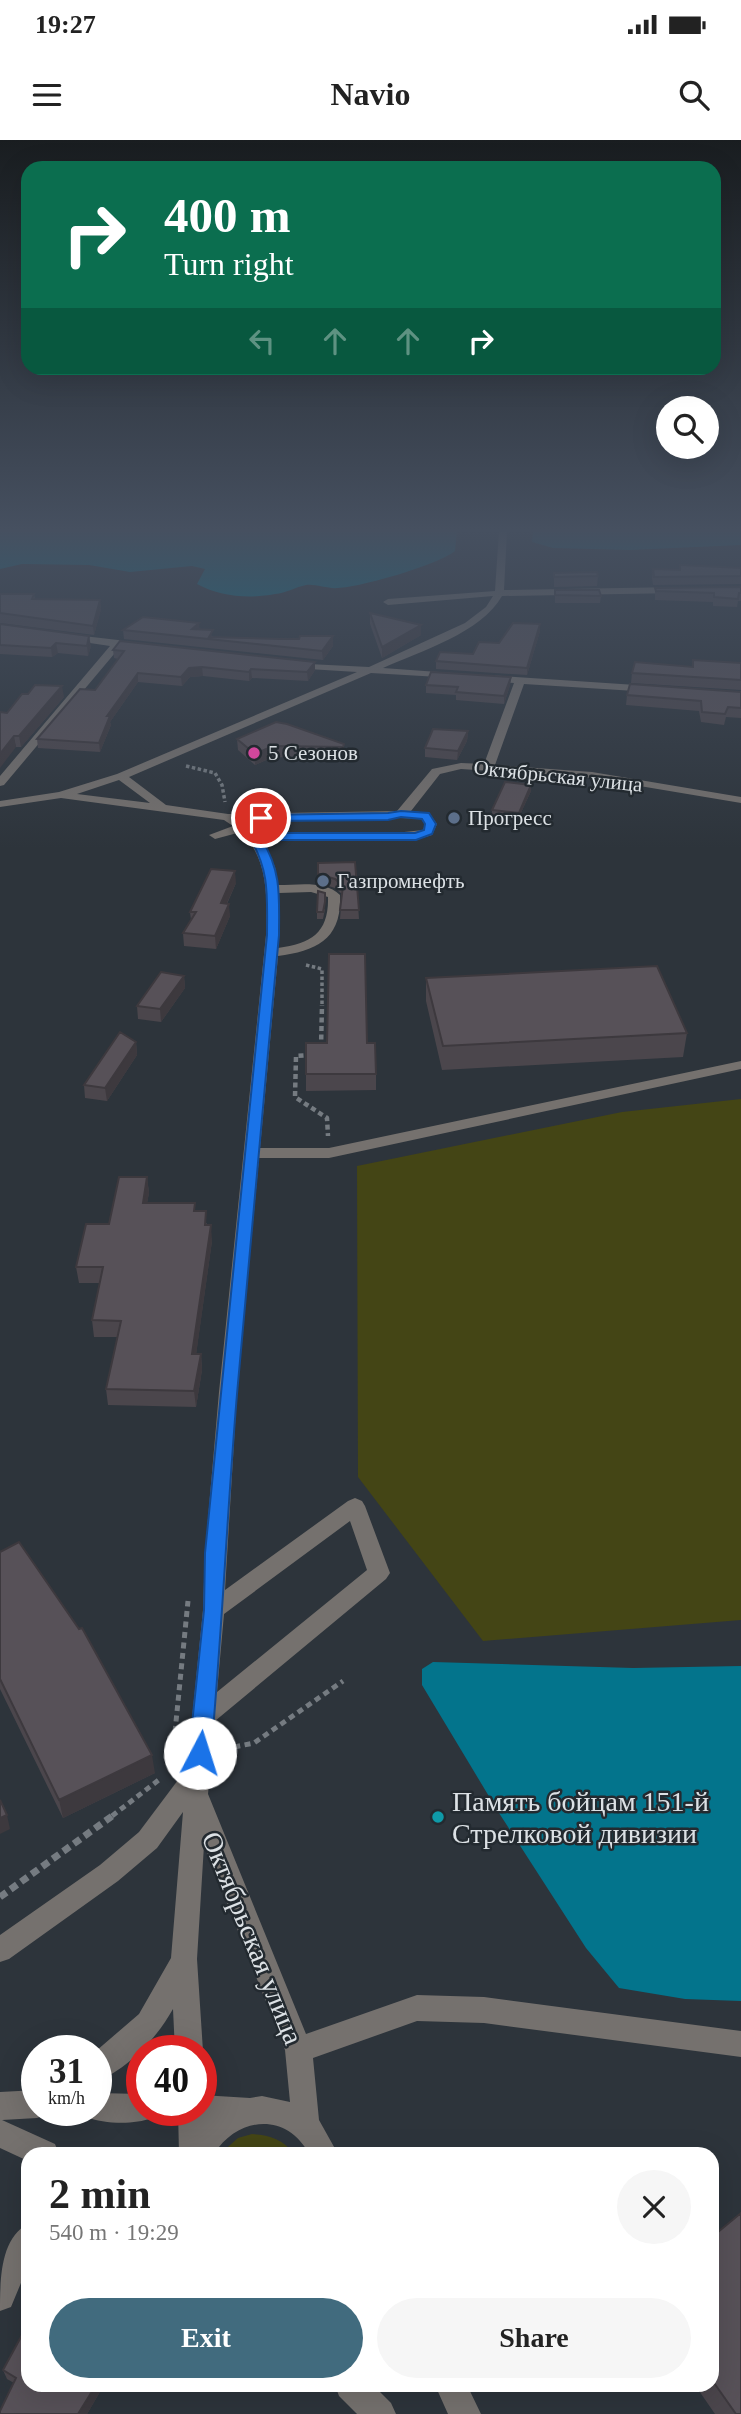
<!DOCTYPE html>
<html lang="en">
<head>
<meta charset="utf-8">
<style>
  :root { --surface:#fff; --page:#f6f6f6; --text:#222; --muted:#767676; --accent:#416b7e }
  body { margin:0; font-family:"Times New Roman",serif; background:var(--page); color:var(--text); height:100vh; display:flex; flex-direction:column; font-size:26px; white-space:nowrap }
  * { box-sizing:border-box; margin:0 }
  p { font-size:23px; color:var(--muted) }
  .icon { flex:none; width:38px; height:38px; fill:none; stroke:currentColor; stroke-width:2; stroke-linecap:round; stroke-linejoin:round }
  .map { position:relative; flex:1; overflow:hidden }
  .drawer { position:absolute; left:21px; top:2007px; width:698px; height:245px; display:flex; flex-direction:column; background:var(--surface); border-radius:21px; box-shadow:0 7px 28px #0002 }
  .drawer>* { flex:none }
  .top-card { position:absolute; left:21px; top:21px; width:700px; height:214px; border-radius:21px; box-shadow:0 7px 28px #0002; background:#0b6e4f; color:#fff; overflow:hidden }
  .controls { position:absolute; left:656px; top:256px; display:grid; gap:14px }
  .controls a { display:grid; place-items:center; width:63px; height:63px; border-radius:50%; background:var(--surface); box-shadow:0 7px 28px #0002; font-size:35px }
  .speed { position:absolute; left:21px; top:1895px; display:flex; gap:14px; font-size:35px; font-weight:700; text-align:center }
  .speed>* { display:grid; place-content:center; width:91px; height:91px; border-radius:50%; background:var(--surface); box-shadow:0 7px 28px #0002; line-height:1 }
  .speed small { font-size:18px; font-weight:400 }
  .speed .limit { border:10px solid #d22; background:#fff; color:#111 }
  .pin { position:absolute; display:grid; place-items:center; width:60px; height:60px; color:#fff; margin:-30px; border:4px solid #fff; border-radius:50%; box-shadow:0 2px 7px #0007 }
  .me { position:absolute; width:77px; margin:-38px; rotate:5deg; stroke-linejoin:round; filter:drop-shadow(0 0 5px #0008) }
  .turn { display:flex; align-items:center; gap:24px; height:147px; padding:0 28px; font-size:32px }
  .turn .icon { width:91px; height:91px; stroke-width:2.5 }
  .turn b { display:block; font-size:49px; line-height:60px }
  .lanes { display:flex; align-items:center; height:66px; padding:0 28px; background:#0003; justify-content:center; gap:35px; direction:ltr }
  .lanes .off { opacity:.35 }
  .round { display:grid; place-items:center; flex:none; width:74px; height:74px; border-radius:37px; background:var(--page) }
  .overview { display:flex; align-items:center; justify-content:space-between; height:119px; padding:0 28px }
  h1 { font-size:42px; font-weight:700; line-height:52px }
  .cta { display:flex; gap:14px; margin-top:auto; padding:14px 28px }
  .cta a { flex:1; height:80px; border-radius:42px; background:var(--accent); color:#fff; font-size:28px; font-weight:700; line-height:80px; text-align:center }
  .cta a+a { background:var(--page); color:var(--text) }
  .status { display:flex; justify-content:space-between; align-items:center; height:49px; padding:0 35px; background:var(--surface); direction:ltr }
  .status svg { height:19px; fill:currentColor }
  header { display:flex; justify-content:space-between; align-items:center; height:91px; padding:0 28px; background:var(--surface); font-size:32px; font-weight:700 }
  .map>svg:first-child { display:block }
  .green { fill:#444515 }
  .water { fill:#03748c }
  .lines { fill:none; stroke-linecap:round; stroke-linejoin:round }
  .path-far3 { stroke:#757b81; stroke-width:3.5; stroke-dasharray:3.5 2.5; stroke-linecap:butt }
  .path-far2 { stroke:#757b81; stroke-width:4.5; stroke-dasharray:5 3.5; stroke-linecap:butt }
  .path-far1 { stroke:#757b81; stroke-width:5; stroke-dasharray:6 4.5; stroke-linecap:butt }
  .path { stroke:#757b81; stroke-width:7; stroke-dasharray:8 5; stroke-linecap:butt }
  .minor { fill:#75716e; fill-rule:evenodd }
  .wall { fill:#4b464c }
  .shaded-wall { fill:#3d393e }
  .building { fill:#575158; stroke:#3d393e; stroke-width:2 }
  .route { fill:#1a73e8; stroke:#114b97; stroke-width:2 }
  .hotel-dot { fill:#d1479c; stroke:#232a30; stroke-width:2.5 }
  .service-dot { fill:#5c6f8a; stroke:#232a30; stroke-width:2.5 }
  .culture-dot { fill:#0f9aa8; stroke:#232a30; stroke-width:2.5 }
  .labels { text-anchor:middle; stroke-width:5; stroke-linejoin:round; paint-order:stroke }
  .far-poi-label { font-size:21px; fill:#dce1e5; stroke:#232a30; text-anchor:start }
  .far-street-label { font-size:21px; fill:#dce1e5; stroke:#232a30 }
  .near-poi-label { font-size:28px; fill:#dce1e5; stroke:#232a30; text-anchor:start }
  .near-street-label { font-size:28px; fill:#dce1e5; stroke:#232a30 }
</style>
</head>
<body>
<div class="status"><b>19:27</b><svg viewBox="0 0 49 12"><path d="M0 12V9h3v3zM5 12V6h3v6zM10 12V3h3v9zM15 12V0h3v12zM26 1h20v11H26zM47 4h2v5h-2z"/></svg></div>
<header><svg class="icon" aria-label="menu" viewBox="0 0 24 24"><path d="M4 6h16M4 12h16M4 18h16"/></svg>Navio<svg class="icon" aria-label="search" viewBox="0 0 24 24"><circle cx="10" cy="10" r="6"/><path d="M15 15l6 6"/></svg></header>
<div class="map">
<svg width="741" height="2274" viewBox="0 0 741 2274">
  <rect width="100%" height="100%" fill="#2d343b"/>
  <path class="green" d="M741 959V1480L483 1501 358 1337 357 1026 622 972Z
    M252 1994C269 1995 283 1999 294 2014H220L238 1998Z"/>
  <path class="water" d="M0 391H457L455 411C438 425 361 447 338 448 328 449 316 444 306 445 296 447 286 453 275 454 249 459 221 457 197 444L205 429 192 426 130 432 89 425 22 424 0 429Z
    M533 391H741V405L630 410 553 408 532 402Z
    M433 1522 633 1528 741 1526V1861L685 1859 619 1848 586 1808 499 1673 422 1545V1529Z"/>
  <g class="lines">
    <path class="path-far3" d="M186 626 215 633 222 645 225 662
      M306 825 322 829V866"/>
    <path class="path-far2" d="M321 908 322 865
      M312 915 296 916 295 957 327 978 328 996"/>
    <path class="path-far1" d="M175 1592 188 1461
      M224 1609 254 1603 343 1541
      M112 1676 160 1639"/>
    <path class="path" d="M0 1757 115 1674"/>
    <path class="minor" d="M499 391H507L504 450 678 447 683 450 678 453 502 456C481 493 421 511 383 528L452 533 457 536 456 538 371 533 129 637 166 665 228 674 397 671 432 629 461 623 484 624 514 543 483 540V536L487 535 651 546 656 549 651 552 524 544 495 625 592 632 741 657V663L592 638 461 629 440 634 411 671 429 673 437 684 432 695 416 700 395 701 262 700 275 727 278 745C299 745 325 740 340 755 342 799 317 811 278 816L260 1008H329L741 921V929L329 1018H259L237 1252 225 1450 348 1361 355 1358 362 1361 365 1366 390 1433 386 1439 215 1581 208 1654 306 1894 417 1855 484 1857 741 1891V1917L484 1883 417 1881 313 1918 319 1980 338 2014H309C287 1972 238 1976 214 2014H179L178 1970H201V1955L250 1958 262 1956 290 1962 285 1910 204 1705 197 1819 203 1911 201 1914V1911H175L173 1869C156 1899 129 1928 96 1942V1911L139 1874 171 1818 183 1672 157 1708 118 1741 9 1819 0 1822V1795L100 1725 139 1692 187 1628 203 1470 205 1413 219 1252 266 795C267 757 269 720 241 692L215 699 209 695 233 686 224 680 61 658 0 667V661L59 652 117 634 357 532 292 528 288 527V523L369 527 465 483 486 467 493 456 388 465 383 462 388 459 495 451ZM119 640 150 663 77 654ZM401 678 421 679 425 684 423 690 395 693 255 692 240 680ZM311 752 328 757C329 792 312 804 278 808L279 753ZM350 1381 367 1430 217 1552 224 1474Z
      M66 494 118 500 147 507 142 510 120 507 4 645 0 646V636L110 506 63 499 61 497Z
      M37 1950V1970H48L47 1974 37 1978 2 1980 55 2004 59 2014H28V2021L0 2008V1952Z
      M96 1953 142 1954V1970H155L152 1978C134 1985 104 1984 86 1977L84 1970H96Z
      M28 2084V2126L11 2167 0 2171C0 2141 0 2098 28 2084Z
      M335 2245H373L391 2263 396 2274H357L339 2256Z
      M435 2245H467L481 2274H448Z"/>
  </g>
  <path class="wall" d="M741 428V444L653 445 652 438 653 429 680 430Z
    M554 433 598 436 597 446 554 447Z
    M741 447V461H738L737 467 713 466V462L655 460V448Z
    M555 450 601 456 600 463H555Z
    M0 454H34L35 459 100 460 101 469 94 495 0 483Z
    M370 473 421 495 382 518 370 484Z
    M0 484 91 506 88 516 58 513 52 517 0 514Z
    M199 489 214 497 280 499H299L333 506 323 520 124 499 123 490Z
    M540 491 527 535 436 529V521L473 514 499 503Z
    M113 510 315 530 308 541 252 538 249 541 203 536 190 537 182 546 138 542 110 582 111 585 100 612 38 608 37 599 95 550 118 519 114 518Z
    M741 523V550L631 543 632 533Z
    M511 537 510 545 504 564 456 560V555L426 553V545Z
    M741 552V578L726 577 724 585 701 582 699 571 626 565 627 555Z
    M64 557 21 607H16L7 573Z
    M468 591 467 601 457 620 425 617V608Z
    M237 599 344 604V615L343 619 273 617 255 625 238 610Z
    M531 651 518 679 492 676V670Z
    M355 722 359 779H340L342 754 335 748 319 743 318 723Z
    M236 743 227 764 230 776 216 809 184 806 183 793 191 780 190 772Z
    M325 769 323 779H317V772Z
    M184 836 185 848 161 882 138 879 137 866Z
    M426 838 687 893 683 917 442 930 426 861Z
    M136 902 137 915 107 961 85 958 84 945Z
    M367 903 376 934V950L306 951V934Z
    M147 1037 149 1053 147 1063 196 1071 208 1085 212 1101 196 1214H201L202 1230 196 1267 108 1265 106 1249 117 1197H94L92 1180 100 1143H79L76 1127 109 1084Z
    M0 1412 155 1633 63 1678 0 1549Z
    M712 2097 741 2274H715L695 2245H712Z
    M3 2230 28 2245H104L87 2274 14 2243 7 2239Z"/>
  <path class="shaded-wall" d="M100 460 101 469 94 495 93 486Z
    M199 483 200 492 193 498 192 489Z
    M540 484V491L527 535V528Z
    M421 485V495L382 518V507Z
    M89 496 91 506 88 516 87 506Z
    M333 496V506L323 520 322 511Z
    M56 503 58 513 52 517 51 508Z
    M315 522V530L308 541 307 532Z
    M202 527 203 536 190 537 182 546 181 537 189 528Z
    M251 529 252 538 249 541V532Z
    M138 533V542L110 582 111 585 100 612 99 603 107 576Z
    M511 537 510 545 504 564V556Z
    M62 546 64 557 21 607 19 596Z
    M468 591 467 601 457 620 458 611Z
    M14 596 16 607 0 628V614Z
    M273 606V617L255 625V614Z
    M531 645V651L518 679 519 673Z
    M235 731 236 743 221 776V763Z
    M229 764 230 776 216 809 215 796Z
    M184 836 185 848 161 882 160 869Z
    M136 902 137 915 107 961 105 948Z
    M147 1037 149 1053 144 1079 143 1063Z
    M211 1085 212 1101 194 1230 192 1214Z
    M201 1214 202 1230 196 1267 194 1251Z
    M152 1615 155 1633 63 1678 59 1660Z
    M7 1675 10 1689 0 1694V1678Z
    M96 2245H104L87 2274H78Z"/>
  <path class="building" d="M680 425 741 428V436L654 437 653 429 680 430Z
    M597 432 598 436 554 437V433Z
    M741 447V453H739L738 459 714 457V453L656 451 655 448Z
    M555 450H599L601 456 555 455Z
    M0 454H34L32 459 100 460 93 486 0 473Z
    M370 473 421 485 382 507Z
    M143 477 199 483 192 489 213 490 209 497 280 499H299L300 496H333L322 511 123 490Z
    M513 483 540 484 527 528 436 521 440 512 473 514 479 502 499 503Z
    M0 484 89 496 87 506 56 503 51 508 0 505Z
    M120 501 315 522 307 532 251 529 249 532 202 527 189 528 181 537 138 533 107 576H110L99 603 37 599 80 549 95 550 124 511 113 510Z
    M693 520 741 523V540L632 533 635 522 693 527Z
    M431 532 511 537 504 556 456 552 458 547 426 545Z
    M630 544 741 552V568L728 567 725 574 702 572 701 561 627 555Z
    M35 545 62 546 19 596H14L0 614V572L7 573 22 554H28Z
    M276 582 287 584 344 604 343 607 273 606 255 614 237 599Z
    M433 589 468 591 458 611 425 608Z
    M505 642 531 645 519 673 492 670Z
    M355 722 359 770H340L343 746 335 739 318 734V723Z
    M211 729 235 731 221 763 229 764 215 796 183 793 196 772H190Z
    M318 751 325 753V762L323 772H317Z
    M329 814H365L367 903H375L376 934H306V903H327Z
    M657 826 687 893 443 906 426 838Z
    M161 832 184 836 160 869 137 866Z
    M120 892 136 902 105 948 84 945Z
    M119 1037H147L143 1063H195L194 1071H206L205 1085H211L192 1214H201L194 1251 106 1249 121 1181 92 1180 103 1127H76L86 1084H109Z
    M19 1402 79 1489 82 1488 152 1615 59 1660 0 1539V1412Z
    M0 1660 7 1675 0 1678Z
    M741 2073V2274H736L712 2240V2097Z
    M28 2184V2245H96L78 2274H0V2271L16 2238 3 2230Z"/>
  <linearGradient id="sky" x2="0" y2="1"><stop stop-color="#191d20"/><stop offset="0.55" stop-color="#465060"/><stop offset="1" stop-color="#465060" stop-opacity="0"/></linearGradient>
  <rect width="741" height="709" fill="url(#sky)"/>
  <path class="route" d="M401 671 429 673 436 684 432 694 416 700H262C282 732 279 758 279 795 265 948 250 1101 237 1254 227 1374 222 1493 211 1613L208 1620 200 1622 193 1620 189 1613 204 1470 205 1413 267 795C267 755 270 732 249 696L254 693H415L424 690 425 684 422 679 401 677 388 680 261 681 256 678 261 675 388 673Z"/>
  <circle class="hotel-dot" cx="254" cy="613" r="7"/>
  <g class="service-dot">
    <circle cx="454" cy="678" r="7"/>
    <circle cx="323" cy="741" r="7"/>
  </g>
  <circle class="culture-dot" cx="438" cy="1677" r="7"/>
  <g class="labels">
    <g class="far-poi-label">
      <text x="268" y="620">5 Сезонов</text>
      <text x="468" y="685">Прогресс</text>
      <text x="337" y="748">Газпромнефть</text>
    </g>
    <g class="far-street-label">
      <text transform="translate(558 636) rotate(6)" y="7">Октябрьская улица</text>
    </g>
    <g class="near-poi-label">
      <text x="452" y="1671">Память бойцам 151-й<tspan x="452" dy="32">Стрелковой дивизии</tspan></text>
    </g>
    <g class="near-street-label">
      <text transform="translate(253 1798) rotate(68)" y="10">Октябрьская улица</text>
    </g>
  </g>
</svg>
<div class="controls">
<a><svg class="icon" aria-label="search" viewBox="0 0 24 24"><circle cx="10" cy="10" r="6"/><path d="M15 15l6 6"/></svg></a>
</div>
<div class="speed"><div>31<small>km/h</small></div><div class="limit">40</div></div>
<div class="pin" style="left:261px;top:678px;background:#d93025"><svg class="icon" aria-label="arrive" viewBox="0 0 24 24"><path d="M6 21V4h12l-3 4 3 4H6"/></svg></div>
<svg class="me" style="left:200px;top:1613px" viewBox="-20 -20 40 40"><circle r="19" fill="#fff"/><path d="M0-13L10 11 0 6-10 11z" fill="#1a73e8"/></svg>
<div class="top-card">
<div class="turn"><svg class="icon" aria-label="right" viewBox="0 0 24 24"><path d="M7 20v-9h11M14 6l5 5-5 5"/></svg><div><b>400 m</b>Turn right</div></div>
<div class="lanes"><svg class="icon off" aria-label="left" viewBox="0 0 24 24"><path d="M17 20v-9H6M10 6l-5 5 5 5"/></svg><svg class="icon off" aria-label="ahead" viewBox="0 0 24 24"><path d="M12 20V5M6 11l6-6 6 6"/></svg><svg class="icon off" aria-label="ahead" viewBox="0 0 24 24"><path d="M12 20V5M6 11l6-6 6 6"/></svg><svg class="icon" aria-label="right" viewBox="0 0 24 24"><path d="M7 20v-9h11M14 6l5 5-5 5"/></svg></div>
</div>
<section class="drawer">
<div class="overview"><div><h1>2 min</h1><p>540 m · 19:29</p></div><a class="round"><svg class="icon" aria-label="close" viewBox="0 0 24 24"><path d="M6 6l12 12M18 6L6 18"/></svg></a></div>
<div class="cta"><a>Exit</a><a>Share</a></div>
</section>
</div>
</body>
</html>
